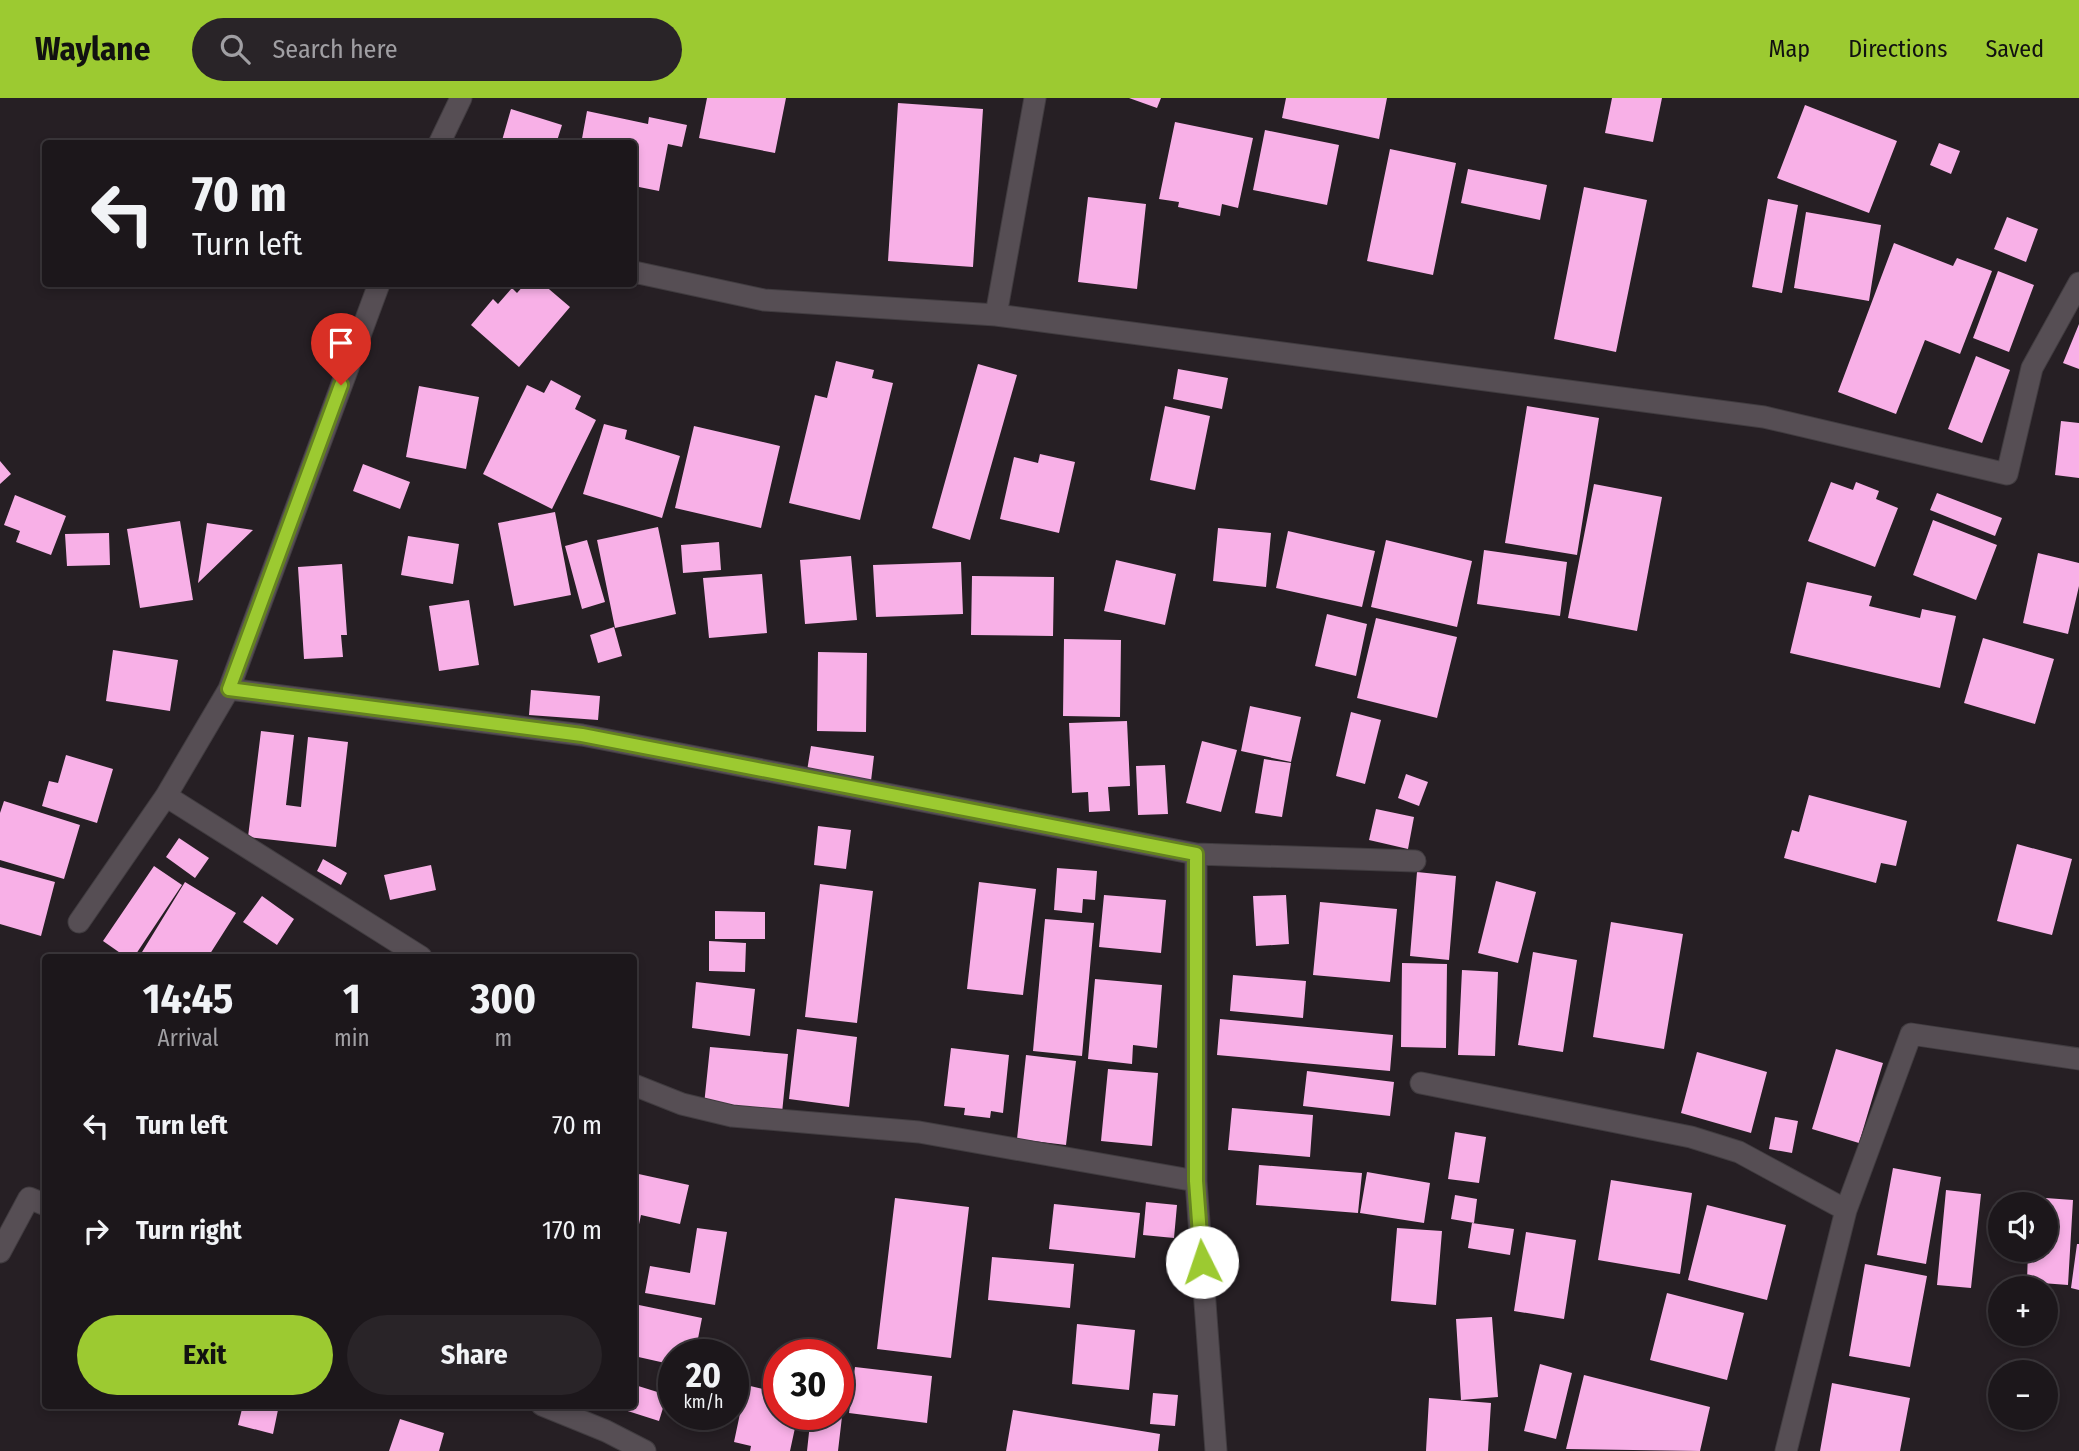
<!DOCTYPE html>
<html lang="en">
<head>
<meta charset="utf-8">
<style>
  :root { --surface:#1c171b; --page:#292428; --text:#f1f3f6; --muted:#a09fa3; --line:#3a363a; --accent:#9cca31 }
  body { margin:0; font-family:"Fira Sans Condensed",sans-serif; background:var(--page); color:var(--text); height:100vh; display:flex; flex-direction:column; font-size:26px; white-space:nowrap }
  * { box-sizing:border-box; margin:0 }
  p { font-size:23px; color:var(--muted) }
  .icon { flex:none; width:38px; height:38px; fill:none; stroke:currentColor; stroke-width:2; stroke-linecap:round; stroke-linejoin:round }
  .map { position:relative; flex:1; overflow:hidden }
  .panel { position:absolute; left:42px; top:856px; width:595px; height:455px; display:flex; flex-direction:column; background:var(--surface); border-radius:7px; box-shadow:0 4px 10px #0003,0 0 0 2px var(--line) }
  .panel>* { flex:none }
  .top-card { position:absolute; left:42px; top:42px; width:595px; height:147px; border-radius:7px; box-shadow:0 4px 10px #0003,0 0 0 2px var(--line); background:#1c171b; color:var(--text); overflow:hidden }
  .tools { position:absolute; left:1988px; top:1094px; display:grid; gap:14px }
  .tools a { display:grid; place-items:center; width:70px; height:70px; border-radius:50%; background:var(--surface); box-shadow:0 4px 10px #0003,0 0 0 2px var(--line); font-size:35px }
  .speed { position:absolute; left:658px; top:1241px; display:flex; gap:14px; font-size:35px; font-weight:700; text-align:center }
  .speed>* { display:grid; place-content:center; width:91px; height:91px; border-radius:50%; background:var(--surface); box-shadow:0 4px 10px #0003,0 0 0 2px var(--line); line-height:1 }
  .speed small { font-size:18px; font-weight:400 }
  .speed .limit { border:10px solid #d22; background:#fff; color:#111 }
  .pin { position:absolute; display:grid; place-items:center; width:60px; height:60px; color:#fff; margin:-72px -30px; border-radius:50% 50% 50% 0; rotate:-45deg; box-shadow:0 0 7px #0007 }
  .pin .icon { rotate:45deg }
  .me { position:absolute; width:77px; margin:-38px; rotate:356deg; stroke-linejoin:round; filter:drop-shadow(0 0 5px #0008) }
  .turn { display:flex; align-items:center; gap:24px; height:147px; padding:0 35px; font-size:32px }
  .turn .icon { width:91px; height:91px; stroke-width:2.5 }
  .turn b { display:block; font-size:49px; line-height:60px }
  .eta { display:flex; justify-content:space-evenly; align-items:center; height:119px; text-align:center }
  .eta b { font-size:42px; font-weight:700; line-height:49px }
  .primary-button { display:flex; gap:14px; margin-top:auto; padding:14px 35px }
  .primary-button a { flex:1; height:80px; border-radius:42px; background:var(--accent); color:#111; font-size:28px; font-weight:700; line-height:80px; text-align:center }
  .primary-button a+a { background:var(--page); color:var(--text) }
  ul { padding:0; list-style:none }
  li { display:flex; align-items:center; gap:21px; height:105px; padding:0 35px }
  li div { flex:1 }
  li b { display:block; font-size:26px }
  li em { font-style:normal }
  header { display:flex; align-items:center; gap:42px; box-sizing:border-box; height:98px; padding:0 35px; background:var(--accent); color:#111 }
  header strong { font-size:33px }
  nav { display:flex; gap:38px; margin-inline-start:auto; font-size:24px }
  .search { width:490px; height:63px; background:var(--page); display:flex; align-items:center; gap:18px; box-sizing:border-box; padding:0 24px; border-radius:38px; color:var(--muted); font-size:26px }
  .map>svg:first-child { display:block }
  .building { fill:#f8b0e7 }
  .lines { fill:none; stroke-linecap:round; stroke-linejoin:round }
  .street-casing { stroke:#413c40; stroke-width:23 }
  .street { stroke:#564e54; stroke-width:21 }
  .route-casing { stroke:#658320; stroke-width:18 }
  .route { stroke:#9cca31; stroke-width:12 }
</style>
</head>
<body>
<header>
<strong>Waylane</strong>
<div class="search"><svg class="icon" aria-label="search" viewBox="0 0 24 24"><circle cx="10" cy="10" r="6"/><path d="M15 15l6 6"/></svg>Search here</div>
<nav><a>Map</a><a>Directions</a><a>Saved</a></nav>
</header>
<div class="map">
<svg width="2079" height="1353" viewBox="0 0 2079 1353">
  <rect width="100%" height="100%" fill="#261f24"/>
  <path class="building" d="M707 0H786L775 55 699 40Z
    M1129 0H1161L1157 10Z
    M1286 0H1387L1379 41 1282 20Z
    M1612 0H1662L1653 44 1605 35Z
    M898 5 983 11 973 169 888 163Z
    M1805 7 1897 43 1869 115 1777 80Z
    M511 11 562 27 556 46H501Z
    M587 13 648 26 649 19 687 27 682 49 668 46 659 93 634 88V46H581Z
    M1175 24 1253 40 1238 110 1222 106 1220 118 1178 109 1179 104 1159 101Z
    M1265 32 1339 47 1327 107 1253 92Z
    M1939 45 1960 53 1951 76 1930 67Z
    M1390 51 1456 65 1433 177 1367 163Z
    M1468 71 1547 87 1540 122 1461 105Z
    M1584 89 1647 102 1616 254 1554 241Z
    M1088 99 1146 106 1137 191 1078 184Z
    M1768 101 1798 107 1782 195 1752 189Z
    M1806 114 1881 127 1869 203 1794 190Z
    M2007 119 2038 131 2026 164 1994 151Z
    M1894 145 1953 168 1957 160 1992 173 1960 256 1925 242 1896 316 1838 294Z
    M1998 173 2034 187 2009 254 1973 240Z
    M525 186H543L570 209 519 269 471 227 493 201 498 206 512 190 517 195Z
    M2079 226V271L2063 265Z
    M1976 258 2010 272 1982 345 1948 331Z
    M836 263 874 272 872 280 893 285 860 422 789 405 815 297 827 300Z
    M978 266 1017 277 970 442 932 430Z
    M1178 271 1228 280 1222 311 1173 301Z
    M551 282 581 298 575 311 596 322 552 411 483 376 527 287 544 295Z
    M419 288 479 299 466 371 406 359Z
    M1165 308 1210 318 1195 392 1150 382Z
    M1527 308 1599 320 1577 457 1505 445Z
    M2061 323 2079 325V380L2055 377Z
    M604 326 627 332 625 341 680 358 662 420 583 396Z
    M694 328 780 348 761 430 675 410Z
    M1040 356 1075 364 1059 435 1000 421 1014 359 1038 365Z
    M0 363 11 376 0 386Z
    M363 366 410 384 400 411 353 393Z
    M1831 384 1853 392 1856 384 1879 393 1876 401 1898 410 1875 469 1808 443Z
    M1594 386 1662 399 1637 533 1568 520Z
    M1937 395 2002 420 1995 438 1930 412Z
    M15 397 66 418 51 457 16 444 20 433 4 427Z
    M555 414 571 497 514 508 498 425Z
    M1933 422 1997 447 1976 502 1913 477Z
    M180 423 193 502 140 510 127 431Z
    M207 425 253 432 198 485Z
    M658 429 676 516 615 530 597 442Z
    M1218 430 1271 435 1266 489 1213 483Z
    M1288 433 1375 453 1362 509 1276 490Z
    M109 435 110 467 67 468 65 436Z
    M408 438 459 446 453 486 401 477Z
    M587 442 605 504 582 511 565 448Z
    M1386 442 1472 463 1457 529 1371 509Z
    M719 444 721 472 683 475 681 447Z
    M1484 452 1567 464 1560 518 1477 506Z
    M2038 455 2079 465V488L2068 536 2023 525Z
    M851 458 857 522 805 526 800 462Z
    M1116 462 1176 476 1165 527 1104 513Z
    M961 464 963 516 876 519 873 467Z
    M342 466 347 537H341L343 559 304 561 298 469Z
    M762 476 767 535 709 540 703 480Z
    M972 478 1054 479 1053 538 971 537Z
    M1807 484 1872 498 1869 508 1920 520 1922 511 1956 518 1940 590 1790 555Z
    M469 502 479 567 439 573 429 508Z
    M1327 516 1367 526 1356 578 1315 568Z
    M1376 520 1457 539 1437 620 1357 600Z
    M614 529 622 558 598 565 590 537Z
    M1983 540 2054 561 2035 626 1964 605Z
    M1064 541 1121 542 1120 619 1063 618Z
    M113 552 178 562 170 613 106 603Z
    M818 554 867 555 866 634 817 633Z
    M531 592 600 598 598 622 529 617Z
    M1250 608 1301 619 1291 664 1241 653Z
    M1351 614 1381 622 1365 686 1336 678Z
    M1127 623 1130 688 1108 689 1110 713 1089 714 1088 694 1072 695 1069 625Z
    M261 633 294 637 286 707 301 709 308 639 348 644 336 749 248 739Z
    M1202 643 1237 652 1221 714 1186 705Z
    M811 648 874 658 871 683 807 673Z
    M66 657 113 671 97 725 42 708 49 683 58 685Z
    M1264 661 1291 665 1282 719 1255 715Z
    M1165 667 1168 716 1138 717 1136 668Z
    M1406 676 1428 684 1419 708 1398 700Z
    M1809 697 1907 723 1896 768 1881 765 1876 785 1784 760 1792 732 1799 734Z
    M4 703 80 727 64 781 0 762V715Z
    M1376 711 1414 719 1408 751 1369 742Z
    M818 728 851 732 846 771 814 767Z
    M179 740 209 760 195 780 166 759Z
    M2017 746 2072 761 2052 837 1997 823Z
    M323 761 347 775 341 787 317 773Z
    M431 767 436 792 390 802 384 777Z
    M154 768 182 787 134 859H126L103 843Z
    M0 769 55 784 41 838 0 826Z
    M1057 770 1097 773 1095 802 1083 801 1082 815 1054 812Z
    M1417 774 1456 778 1449 862 1410 858Z
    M1496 783 1536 794 1518 865 1478 855Z
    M185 784 236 815 208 859H139Z
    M979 784 1036 791 1023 897 967 891Z
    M820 786 873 793 857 925 805 919Z
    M1104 797 1166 802 1161 855 1099 849Z
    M1286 797 1289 846 1256 848 1253 798Z
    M262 798 294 821 277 847 243 824Z
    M1320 804 1397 811 1390 884 1313 877Z
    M715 813 765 814V841H715Z
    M1045 821 1094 825 1082 958 1033 953Z
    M1611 824 1683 836 1664 951 1593 939Z
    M709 843 746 845 745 874 709 873Z
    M1533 854 1577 862 1563 954 1518 947Z
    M1402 865 1447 866 1446 950 1401 949Z
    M1462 872 1498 874 1495 958 1458 957Z
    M1233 877 1306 883 1303 920 1230 913Z
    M1095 881 1162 887 1157 950 1133 947 1132 966 1088 961Z
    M696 884 755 891 750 938 692 930Z
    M1220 921 1393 937 1390 973 1217 957Z
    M797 931 857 939 849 1009 789 1001Z
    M710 949 788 956 782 1015 704 1007Z
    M951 950 1009 957 1003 1015 991 1013 990 1020 964 1017 965 1010 944 1008Z
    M1836 951 1883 965 1859 1045 1812 1031Z
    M1697 954 1767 974 1751 1035 1681 1015Z
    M1026 957 1076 963 1066 1047 1017 1041Z
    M1108 971 1158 975 1152 1048 1101 1043Z
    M1307 973 1394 984 1390 1018 1303 1008Z
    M1232 1010 1313 1017 1310 1059 1228 1052Z
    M1775 1019 1798 1023 1792 1055 1769 1051Z
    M1455 1034 1486 1039 1479 1085 1448 1081Z
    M1259 1067 1362 1075 1358 1115 1256 1107Z
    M1893 1070 1941 1079 1926 1166 1877 1157Z
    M1367 1074 1430 1085 1424 1125 1360 1115Z
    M634 1075 689 1087 680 1126 641 1117 635 1145Z
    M1611 1082 1692 1095 1680 1176 1598 1162Z
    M1946 1092 1981 1096 1971 1190 1937 1187Z
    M1455 1097 1477 1101 1474 1125 1451 1121Z
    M2031 1099 2073 1102 2068 1187 2027 1184 2028 1152H2046V1106H2031Z
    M895 1100 969 1109 951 1260 877 1251Z
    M1146 1104 1177 1107 1174 1140 1143 1137Z
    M1054 1106 1140 1115 1135 1160 1049 1151Z
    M1707 1107 1786 1127 1767 1202 1688 1182Z
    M1472 1125 1514 1131 1510 1157 1468 1150Z
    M697 1130 727 1134 715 1207 645 1195 650 1168 690 1175Z
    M1397 1130 1442 1133 1436 1207 1391 1203Z
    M1526 1134 1576 1142 1564 1221 1514 1213Z
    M2077 1146H2079V1192L2071 1190Z
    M992 1159 1074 1166 1070 1210 988 1202Z
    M1865 1166 1927 1178 1910 1269 1849 1258Z
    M1667 1195 1744 1215 1727 1282 1650 1262Z
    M634 1206 702 1220 695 1256H674V1267L634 1258Z
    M1492 1219 1498 1299 1461 1302 1456 1221Z
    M1077 1226 1135 1232 1129 1292 1072 1286Z
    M1540 1266 1572 1275 1556 1341 1524 1333Z
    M855 1269 932 1278 927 1325 849 1315Z
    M1584 1277 1710 1309 1700 1353 1566 1351Z
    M838 1283 846 1284 838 1353H807L811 1316H838Z
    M1832 1285 1910 1300 1900 1353H1820Z
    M635 1287 667 1297 659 1323 612 1308 634 1307Z
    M746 1287 779 1295V1316H798L790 1353H750L751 1348 734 1344Z
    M1153 1295 1178 1297 1175 1328 1150 1326Z
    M1429 1300 1491 1305 1488 1353H1426Z
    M243 1307H279L273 1336 238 1327Z
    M1013 1312 1160 1336 1158 1353H1006Z
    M400 1321 444 1335 439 1353H389Z"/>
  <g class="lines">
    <defs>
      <path id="street" d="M439 46 461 0
        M634 174 764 202 996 217 1764 319 2007 376 2032 270 2079 185
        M996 217 1035 0
        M229 591 582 637 1196 756 1415 763
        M166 698 421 859
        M1196 756V1083L1216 1353
        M79 824 166 698 229 591 379 186
        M1421 985 1691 1039 1739 1054 1846 1112
        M634 987 682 1006 732 1018 919 1034 1196 1083
        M0 1154 29 1100 46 1107
        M542 1307 606 1333 645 1353
        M1786 1353 1846 1112 1911 936 2079 961"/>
    </defs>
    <use href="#street" class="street-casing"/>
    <use href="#street" class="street"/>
  </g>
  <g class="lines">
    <defs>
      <path id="route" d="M341 287 229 591 582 637 1196 756V1083L1202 1164"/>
    </defs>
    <use href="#route" class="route-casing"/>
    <use href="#route" class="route"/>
  </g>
</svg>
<div class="tools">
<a><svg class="icon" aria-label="sound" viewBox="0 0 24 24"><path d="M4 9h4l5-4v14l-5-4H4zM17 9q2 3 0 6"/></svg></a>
<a>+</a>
<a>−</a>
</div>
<div class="speed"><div>20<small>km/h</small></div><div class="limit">30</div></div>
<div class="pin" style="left:341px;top:287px;background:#d93025"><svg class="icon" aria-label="arrive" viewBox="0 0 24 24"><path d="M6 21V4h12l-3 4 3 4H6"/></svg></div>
<svg class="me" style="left:1202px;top:1164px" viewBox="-20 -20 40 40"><circle r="19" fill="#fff"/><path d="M0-13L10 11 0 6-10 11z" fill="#9cca31"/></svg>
<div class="top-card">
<div class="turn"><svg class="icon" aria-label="left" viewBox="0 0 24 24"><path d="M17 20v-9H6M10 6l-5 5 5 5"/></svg><div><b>70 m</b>Turn left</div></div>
</div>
<section class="panel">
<div class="eta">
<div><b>14:45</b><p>Arrival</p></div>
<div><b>1</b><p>min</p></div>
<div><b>300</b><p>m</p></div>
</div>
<ul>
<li><svg class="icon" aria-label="left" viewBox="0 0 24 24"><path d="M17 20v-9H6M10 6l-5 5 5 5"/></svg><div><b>Turn left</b></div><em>70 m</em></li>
<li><svg class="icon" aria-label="right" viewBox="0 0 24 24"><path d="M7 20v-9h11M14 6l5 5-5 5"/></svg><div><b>Turn right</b></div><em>170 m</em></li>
</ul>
<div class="primary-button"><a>Exit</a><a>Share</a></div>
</section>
</div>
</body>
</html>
